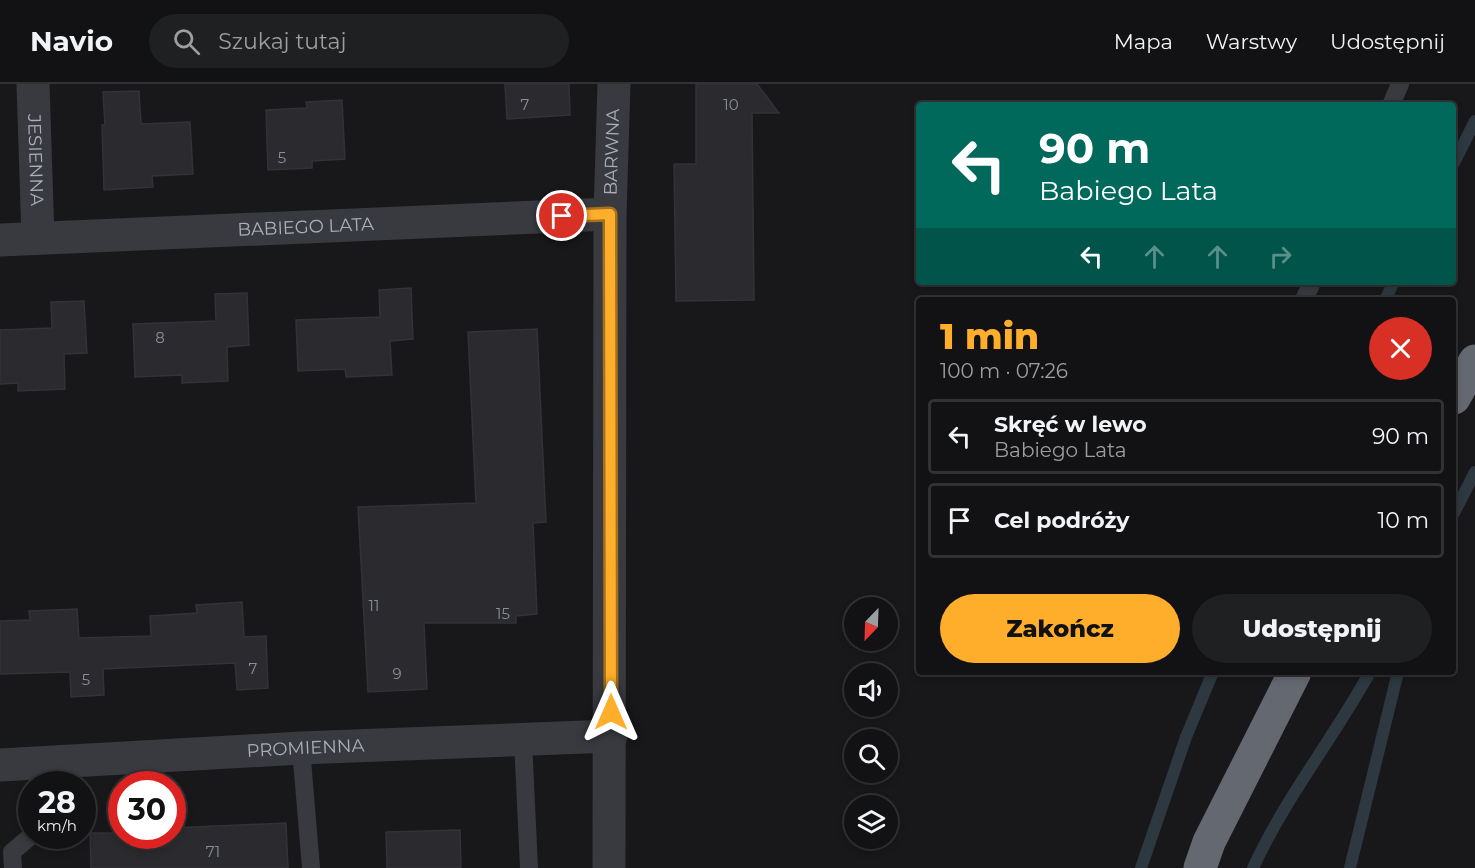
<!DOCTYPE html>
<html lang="pl">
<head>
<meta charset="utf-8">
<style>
  :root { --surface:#121214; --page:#1f2022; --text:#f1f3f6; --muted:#9c9ea0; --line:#313234; --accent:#ffae2c }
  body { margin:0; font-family:Montserrat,sans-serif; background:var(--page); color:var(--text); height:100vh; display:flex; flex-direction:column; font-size:22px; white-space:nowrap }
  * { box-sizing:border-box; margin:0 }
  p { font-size:20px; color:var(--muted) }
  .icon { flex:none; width:33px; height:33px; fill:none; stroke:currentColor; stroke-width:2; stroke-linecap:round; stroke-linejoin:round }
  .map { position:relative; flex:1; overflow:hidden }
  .side { position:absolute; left:916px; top:213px; width:540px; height:378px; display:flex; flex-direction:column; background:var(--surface); border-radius:6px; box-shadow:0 3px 9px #0003,0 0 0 2px var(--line) }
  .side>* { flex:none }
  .top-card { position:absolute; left:916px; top:18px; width:540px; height:183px; border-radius:6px; box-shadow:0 3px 9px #0003,0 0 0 2px var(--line); background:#00695c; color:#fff; overflow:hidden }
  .needle { width:39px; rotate:203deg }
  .tools { position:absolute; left:844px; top:513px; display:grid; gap:12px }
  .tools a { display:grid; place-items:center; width:54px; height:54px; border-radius:50%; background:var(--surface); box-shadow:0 3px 9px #0003,0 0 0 2px var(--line); font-size:30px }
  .speed { position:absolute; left:18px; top:687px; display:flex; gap:12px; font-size:30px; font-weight:700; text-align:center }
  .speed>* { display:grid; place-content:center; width:78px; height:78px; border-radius:50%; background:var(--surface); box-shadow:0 3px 9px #0003,0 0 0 2px var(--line); line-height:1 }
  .speed small { font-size:15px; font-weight:400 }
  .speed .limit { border:9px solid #d22; background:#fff; color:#111 }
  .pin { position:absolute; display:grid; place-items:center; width:51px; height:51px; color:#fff; margin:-26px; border:3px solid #fff; border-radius:50%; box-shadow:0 2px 6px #0007 }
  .me { position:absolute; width:66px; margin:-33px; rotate:0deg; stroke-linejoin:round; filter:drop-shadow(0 0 4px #0008) }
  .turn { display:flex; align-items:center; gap:21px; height:126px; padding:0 24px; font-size:27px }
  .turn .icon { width:78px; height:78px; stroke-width:2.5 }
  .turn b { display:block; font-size:42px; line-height:51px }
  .lanes { display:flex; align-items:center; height:57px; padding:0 24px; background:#0003; justify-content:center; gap:30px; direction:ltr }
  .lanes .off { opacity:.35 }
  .round { display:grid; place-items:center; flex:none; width:63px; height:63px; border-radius:32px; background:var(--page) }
  .head { display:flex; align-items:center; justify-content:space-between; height:102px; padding:0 24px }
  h1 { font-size:36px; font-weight:800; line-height:45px; color:var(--accent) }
  .cta { display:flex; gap:12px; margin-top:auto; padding:12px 24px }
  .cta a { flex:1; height:69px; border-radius:36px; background:var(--accent); color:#111; font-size:24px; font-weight:800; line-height:69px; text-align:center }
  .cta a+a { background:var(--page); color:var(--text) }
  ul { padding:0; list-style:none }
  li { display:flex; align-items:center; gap:18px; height:75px; margin:0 12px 9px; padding:0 12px; border:3px solid var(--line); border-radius:6px }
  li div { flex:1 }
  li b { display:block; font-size:22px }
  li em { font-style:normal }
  header { display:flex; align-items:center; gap:36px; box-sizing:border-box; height:84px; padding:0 30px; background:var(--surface); border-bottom:2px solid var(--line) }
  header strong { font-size:28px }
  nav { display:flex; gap:33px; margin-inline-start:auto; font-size:21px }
  .search { width:420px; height:54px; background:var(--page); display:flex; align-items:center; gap:15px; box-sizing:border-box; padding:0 21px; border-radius:33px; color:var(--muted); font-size:22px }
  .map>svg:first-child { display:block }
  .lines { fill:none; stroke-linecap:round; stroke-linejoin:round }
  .stream { stroke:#2d3840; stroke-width:12 }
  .building { fill:#2b2b2f; stroke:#323237; stroke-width:1.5 }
  .lane { stroke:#393a40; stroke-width:18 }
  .street { stroke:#393a40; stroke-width:33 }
  .highway { stroke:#646871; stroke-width:33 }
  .route-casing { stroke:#a6711d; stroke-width:15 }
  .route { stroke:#ffae2c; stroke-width:10 }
  .labels { text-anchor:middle; stroke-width:6; stroke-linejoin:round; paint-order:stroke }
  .number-label { font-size:15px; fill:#898e97 }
  .street-label { font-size:18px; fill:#a9b0bb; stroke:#131316 }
</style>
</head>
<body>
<header>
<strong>Navio</strong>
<div class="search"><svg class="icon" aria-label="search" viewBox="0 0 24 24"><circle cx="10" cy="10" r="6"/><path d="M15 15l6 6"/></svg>Szukaj tutaj</div>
<nav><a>Mapa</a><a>Warstwy</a><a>Udostępnij</a></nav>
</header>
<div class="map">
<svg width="1475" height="784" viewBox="0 0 1475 784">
  <rect width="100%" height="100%" fill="#18181b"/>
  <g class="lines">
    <path class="stream" d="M1454 79 1475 37
      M1385 216 1394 198
      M1454 429 1475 388
      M1141 784 1186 653 1213 588
      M1253 784C1285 714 1333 655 1370 588
      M1350 784 1398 588"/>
  </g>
  <path class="building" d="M505 0H569L570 31 507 35Z
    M696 0H757L779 29H752L754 216 676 217 674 80H696Z
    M139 7 141 40 190 38 193 90 152 92 153 103 104 106 102 41H105L103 8Z
    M342 16 345 75 312 77V84L268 86 266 26 307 24 306 18Z
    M411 204 413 255 390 257 392 291 346 293 345 285 298 287 296 236 380 233 379 206Z
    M247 209 249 261 227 263 228 297 182 299V291L135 293 133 240 216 237 215 210Z
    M84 217 87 269 64 270 65 305 18 307V299L0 300V246L52 244 51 218Z
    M537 245 546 438 533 439 537 530 516 532V539H424L427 605 368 608 358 423 476 419 468 248Z
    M242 518 244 553 266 552 268 604 237 606 235 579 103 585 104 611 71 613 70 588 0 590V537L30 536 29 527 77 525 79 554 151 552 150 532 197 529 196 521Z
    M286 739 288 784H91L90 749H122V752H172V744Z
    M460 746 461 784H387L386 748Z"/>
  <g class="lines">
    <path class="lane" d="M1391 21 1400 0
      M1304 216 1312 198
      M523 656 529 784
      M301 664 311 784
      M53 678 55 700
      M13 784 12 768 32 751"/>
    <g class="street">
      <path id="s1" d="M33 0 38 154"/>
      <path id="s2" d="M0 156 610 130"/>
      <path id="s3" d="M0 681 301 664 611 652"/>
      <path id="s4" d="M609 784 610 130 614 0"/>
    </g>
    <path class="highway" d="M1454 314 1475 277
      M1200 784 1209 758 1295 588"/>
  </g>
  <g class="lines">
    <defs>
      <path id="route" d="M562 132 610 130 611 628"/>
    </defs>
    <use href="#route" class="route-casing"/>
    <use href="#route" class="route"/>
  </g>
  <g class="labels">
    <g class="number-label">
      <text x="525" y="26">7</text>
      <text x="731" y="26">10</text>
      <text x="282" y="79">5</text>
      <text x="160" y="259">8</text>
      <text x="374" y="527">11</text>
      <text x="503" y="535">15</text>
      <text x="253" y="590">7</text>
      <text x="397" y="595">9</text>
      <text x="86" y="601">5</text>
      <text x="213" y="773">71</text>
    </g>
    <g class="street-label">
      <text dy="6" stroke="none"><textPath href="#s4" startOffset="716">BARWNA</textPath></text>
      <text dy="6" stroke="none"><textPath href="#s1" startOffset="76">JESIENNA</textPath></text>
      <text dy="6" stroke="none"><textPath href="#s2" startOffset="306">BABIEGO LATA</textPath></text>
      <text dy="6" stroke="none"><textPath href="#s3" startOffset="306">PROMIENNA</textPath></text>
    </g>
  </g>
</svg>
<div class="tools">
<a><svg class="needle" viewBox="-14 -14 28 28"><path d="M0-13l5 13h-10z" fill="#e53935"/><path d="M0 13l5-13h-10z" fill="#9c9ea0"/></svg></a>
<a><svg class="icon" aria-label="sound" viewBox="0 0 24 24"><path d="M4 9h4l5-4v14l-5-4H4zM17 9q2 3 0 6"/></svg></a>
<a><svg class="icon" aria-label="search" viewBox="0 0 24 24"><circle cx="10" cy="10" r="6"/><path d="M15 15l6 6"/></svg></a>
<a><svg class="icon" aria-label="layers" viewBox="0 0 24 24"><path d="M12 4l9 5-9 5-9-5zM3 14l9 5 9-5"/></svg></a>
</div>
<div class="speed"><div>28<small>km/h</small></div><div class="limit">30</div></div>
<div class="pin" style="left:562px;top:132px;background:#d93025"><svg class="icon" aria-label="arrive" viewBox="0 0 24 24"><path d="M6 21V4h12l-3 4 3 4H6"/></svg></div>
<svg class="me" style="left:611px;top:628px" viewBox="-20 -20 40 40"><path d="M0-17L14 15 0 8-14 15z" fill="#ffae2c" stroke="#fff" stroke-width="4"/></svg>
<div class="top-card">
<div class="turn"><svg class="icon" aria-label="left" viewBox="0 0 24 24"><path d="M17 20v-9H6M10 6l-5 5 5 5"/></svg><div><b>90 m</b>Babiego Lata</div></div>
<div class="lanes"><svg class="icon" aria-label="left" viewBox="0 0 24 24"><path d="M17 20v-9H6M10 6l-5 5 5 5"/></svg><svg class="icon off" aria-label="ahead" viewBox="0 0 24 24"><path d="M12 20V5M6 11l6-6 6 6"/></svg><svg class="icon off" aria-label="ahead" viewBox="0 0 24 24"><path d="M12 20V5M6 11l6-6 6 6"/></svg><svg class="icon off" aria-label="right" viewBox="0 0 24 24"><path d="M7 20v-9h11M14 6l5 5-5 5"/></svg></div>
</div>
<section class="side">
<div class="head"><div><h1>1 min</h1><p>100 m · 07:26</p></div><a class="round" style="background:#d93025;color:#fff"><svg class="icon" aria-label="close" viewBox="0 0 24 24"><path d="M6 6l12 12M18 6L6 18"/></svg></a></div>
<ul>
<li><svg class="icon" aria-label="left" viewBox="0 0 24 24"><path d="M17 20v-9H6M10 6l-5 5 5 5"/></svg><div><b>Skręć w lewo</b><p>Babiego Lata</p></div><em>90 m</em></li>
<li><svg class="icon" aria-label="arrive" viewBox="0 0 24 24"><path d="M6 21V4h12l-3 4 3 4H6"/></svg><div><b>Cel podróży</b></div><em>10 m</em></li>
</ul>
<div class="cta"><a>Zakończ</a><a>Udostępnij</a></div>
</section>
</div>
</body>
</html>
